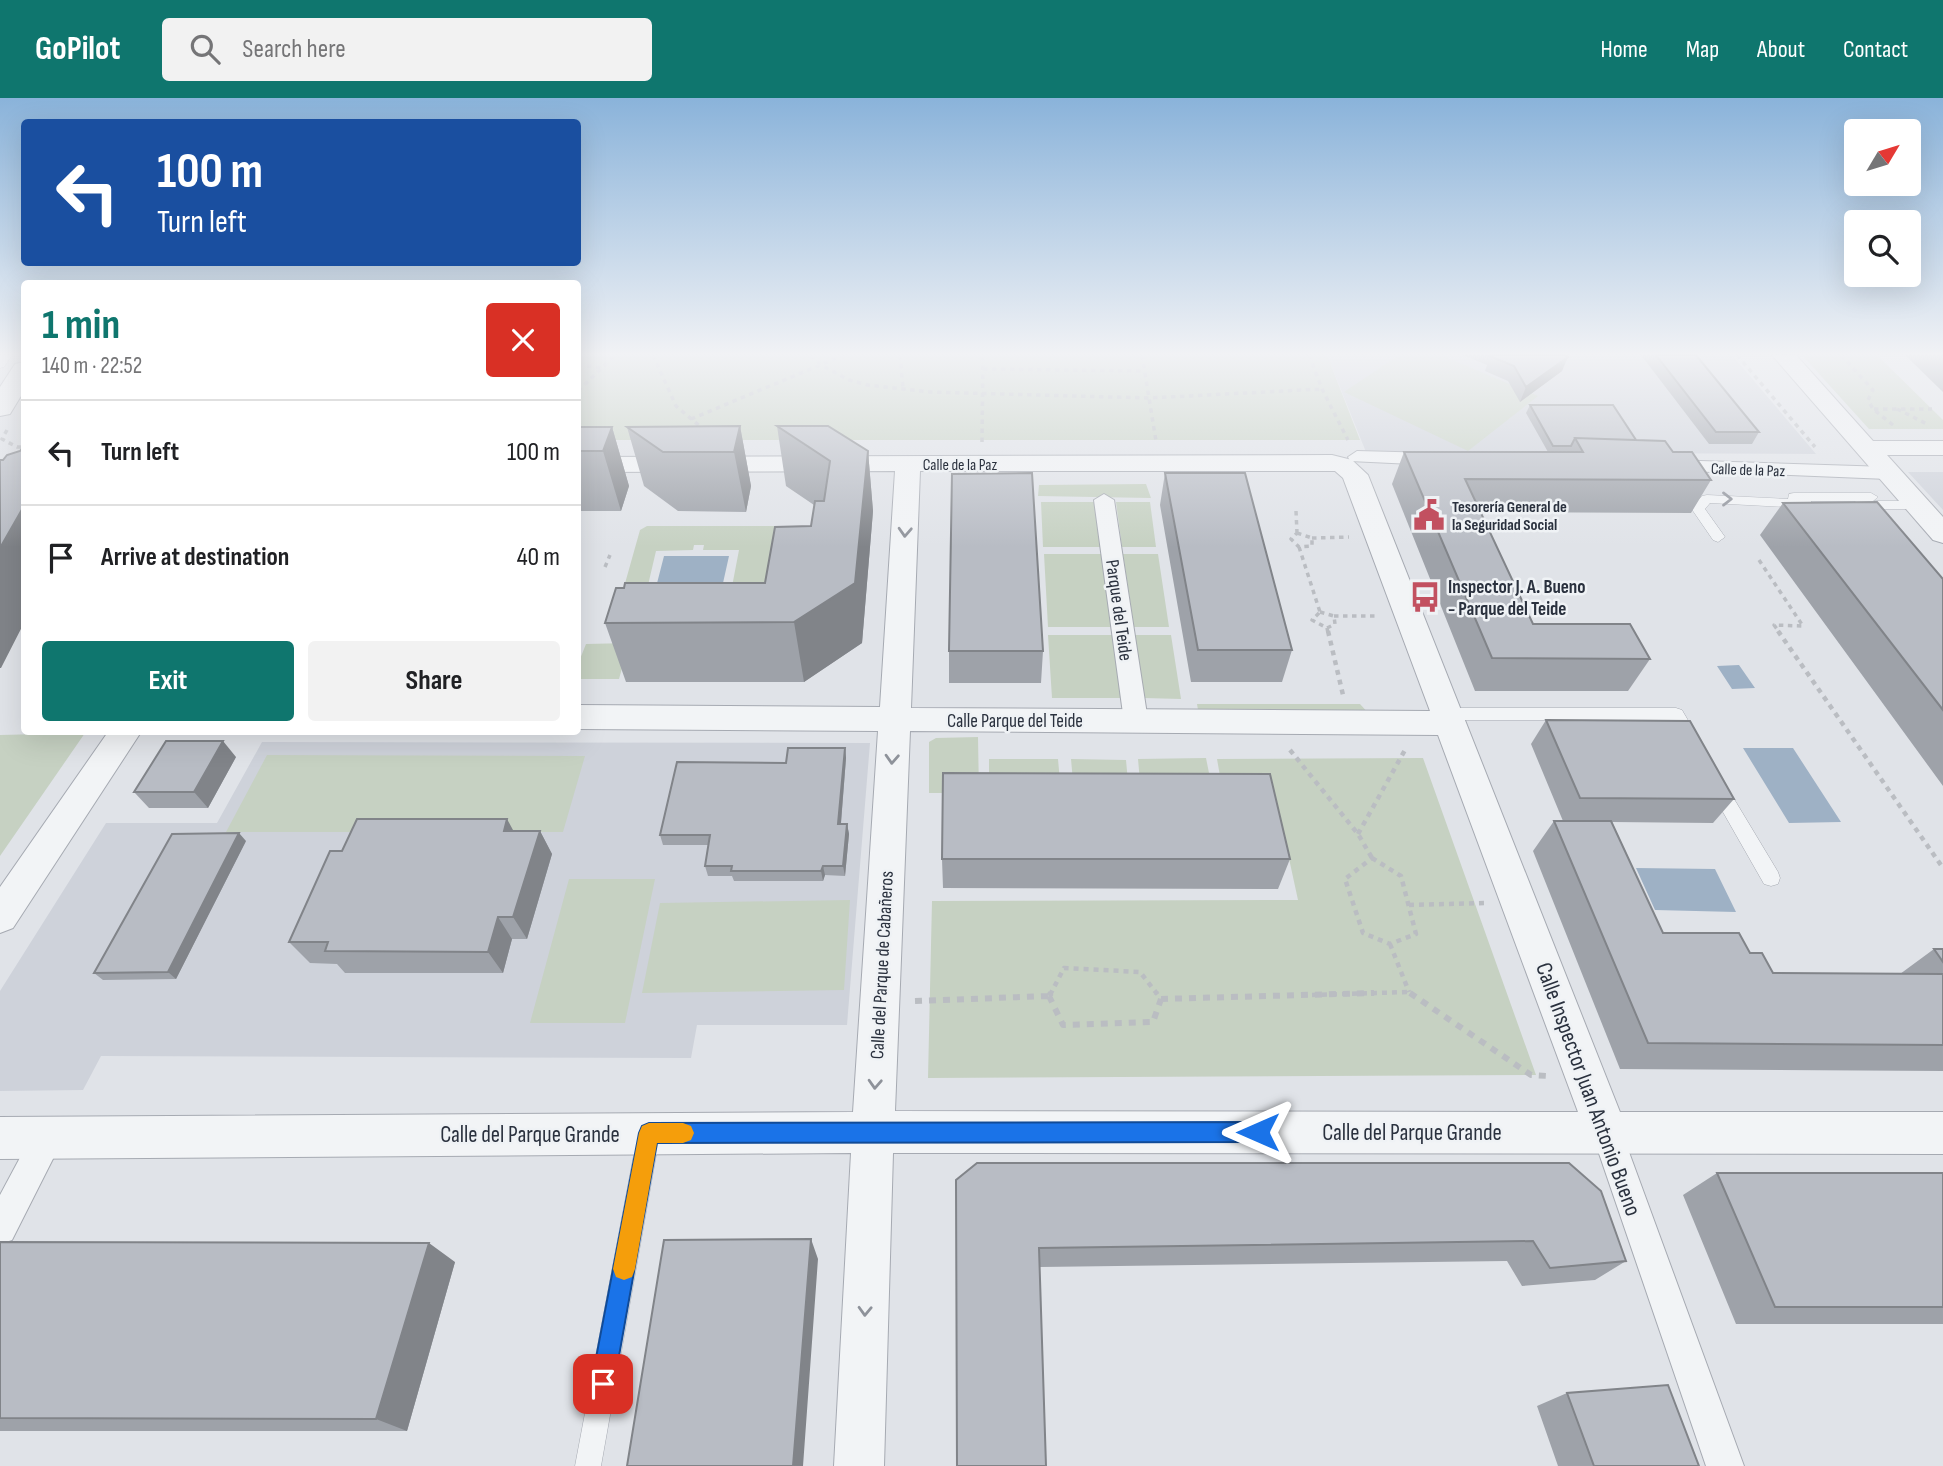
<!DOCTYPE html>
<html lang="en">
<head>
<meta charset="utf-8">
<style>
  :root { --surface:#fff; --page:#f2f2f2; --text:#202124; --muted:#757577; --line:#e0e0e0; --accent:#0f766e }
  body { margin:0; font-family:"Sofia Sans Condensed",sans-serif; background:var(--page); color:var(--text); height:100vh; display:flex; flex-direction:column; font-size:26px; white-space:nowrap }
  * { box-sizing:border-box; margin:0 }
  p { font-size:23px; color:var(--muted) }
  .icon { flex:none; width:38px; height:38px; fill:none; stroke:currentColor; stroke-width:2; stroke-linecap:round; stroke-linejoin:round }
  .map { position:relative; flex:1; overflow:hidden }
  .details { position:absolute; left:21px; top:182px; width:560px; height:455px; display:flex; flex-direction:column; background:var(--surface); border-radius:7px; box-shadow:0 7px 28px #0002 }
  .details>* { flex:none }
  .hud { position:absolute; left:21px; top:21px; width:560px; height:147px; border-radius:7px; box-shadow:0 7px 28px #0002; background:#1a4fa0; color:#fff; overflow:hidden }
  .needle { width:46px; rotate:52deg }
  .controls { position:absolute; left:1844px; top:21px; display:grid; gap:14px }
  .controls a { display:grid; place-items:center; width:77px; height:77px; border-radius:7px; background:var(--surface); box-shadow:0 7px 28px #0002; font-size:35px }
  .pin { position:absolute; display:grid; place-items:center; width:60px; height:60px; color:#fff; margin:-30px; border-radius:14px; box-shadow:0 4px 10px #0006 }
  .me { position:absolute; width:77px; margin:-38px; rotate:270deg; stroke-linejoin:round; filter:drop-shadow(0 0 5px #0008) }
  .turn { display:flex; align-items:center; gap:24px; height:147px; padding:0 21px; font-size:32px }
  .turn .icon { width:91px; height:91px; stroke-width:2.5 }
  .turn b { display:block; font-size:49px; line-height:60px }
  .round { display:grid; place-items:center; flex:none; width:74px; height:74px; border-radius:7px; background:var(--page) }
  .head { display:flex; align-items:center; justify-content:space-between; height:119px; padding:0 21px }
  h1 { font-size:42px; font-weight:700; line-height:52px; color:var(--accent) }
  .primary-button { display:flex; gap:14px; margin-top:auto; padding:14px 21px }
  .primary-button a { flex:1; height:80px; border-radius:7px; background:var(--accent); color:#fff; font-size:28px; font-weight:700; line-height:80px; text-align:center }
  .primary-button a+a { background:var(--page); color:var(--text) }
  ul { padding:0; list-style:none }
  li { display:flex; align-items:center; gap:21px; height:105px; padding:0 21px; border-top:2px solid var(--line) }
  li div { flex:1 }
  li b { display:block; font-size:26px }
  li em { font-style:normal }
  header { display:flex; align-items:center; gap:42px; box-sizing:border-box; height:98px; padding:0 35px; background:var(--accent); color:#fff }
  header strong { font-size:33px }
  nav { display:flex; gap:38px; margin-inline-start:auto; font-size:24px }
  .search { width:490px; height:63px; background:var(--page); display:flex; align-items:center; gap:18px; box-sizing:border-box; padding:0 24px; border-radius:7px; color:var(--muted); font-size:26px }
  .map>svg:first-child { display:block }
  .built { fill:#ced2da }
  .green { fill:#c6d1c2; fill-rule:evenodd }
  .water { fill:#9eb1c5 }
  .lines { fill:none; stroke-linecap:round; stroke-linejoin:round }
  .service-casing { stroke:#a6aab2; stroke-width:1 }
  .pedestrian-casing { stroke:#a6aab2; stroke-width:2 }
  .minor-casing { stroke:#a6aab2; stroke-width:2 }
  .tertiary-casing { stroke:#a6aab2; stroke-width:2 }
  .path-far2 { stroke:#babdc2; stroke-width:3.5; stroke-dasharray:4.5 4.5; stroke-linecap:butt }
  .path-far1 { stroke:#babdc2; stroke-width:4.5; stroke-dasharray:5 5; stroke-linecap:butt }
  .path { stroke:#babdc2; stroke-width:6; stroke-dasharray:7 7; stroke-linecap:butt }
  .service { fill:#f2f4f6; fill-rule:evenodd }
  .pedestrian { fill:#f2f4f6; fill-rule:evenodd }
  .minor { fill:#f2f4f6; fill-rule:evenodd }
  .tertiary { fill:#f2f4f6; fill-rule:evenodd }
  .wall { fill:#9ea2a9 }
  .shaded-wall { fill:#818489 }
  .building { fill:#b8bcc4; stroke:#818489; stroke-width:2 }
  .oneway { stroke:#8e929a }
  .route { fill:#1a73e8; stroke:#114b97; stroke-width:2 }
  .slow { fill:#f59e0b }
  .labels { text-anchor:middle; stroke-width:5; stroke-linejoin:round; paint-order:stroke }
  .far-street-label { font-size:16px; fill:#2a313e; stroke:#eff2f5 }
  .far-poi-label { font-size:16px; font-weight:bold; fill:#2a313e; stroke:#eff2f5; text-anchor:start }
  .poi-label { font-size:19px; font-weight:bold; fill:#2a313e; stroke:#eff2f5; text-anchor:start }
  .street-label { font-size:19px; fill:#2a313e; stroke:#eff2f5 }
  .near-street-label { font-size:23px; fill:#2a313e; stroke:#eff2f5 }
</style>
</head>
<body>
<header>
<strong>GoPilot</strong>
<div class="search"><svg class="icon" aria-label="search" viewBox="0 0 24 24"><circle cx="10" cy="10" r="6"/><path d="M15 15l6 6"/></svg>Search here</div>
<nav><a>Home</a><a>Map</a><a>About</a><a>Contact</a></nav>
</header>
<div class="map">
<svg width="1943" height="1368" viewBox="0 0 1943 1368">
  <rect width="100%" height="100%" fill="#e0e3e8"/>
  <path class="built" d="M1327 257H1732L1816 356 1366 354Z
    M1908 374H1943V412Z
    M262 644 870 645 847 927H697L691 960 101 958 83 992 0 993V893L106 725H217Z"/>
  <path class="green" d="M578 257H1327L1360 342H578Z
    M1399 257H1441L1538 298 1468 353 1344 294Z
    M1802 257H1877L1943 322V331H1869Z
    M1146 386 1151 400 1038 398 1039 387Z
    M1041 404H1095L1101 449H1043Z
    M1116 404H1150L1156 449H1122Z
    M647 428H791L794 432 780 521H615L640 432ZM694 447H704L703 452H739L730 499 645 500 656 453 693 452Z
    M1044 456H1102L1111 529H1048Z
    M1123 456H1158L1169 529H1134Z
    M1048 537H1112L1121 600H1052Z
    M1135 537H1171L1181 601 1144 600Z
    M629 545 619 581H578V566L586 546Z
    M1197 606H1360L1371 618H1199Z
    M85 635 0 758V637Z
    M978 639 979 695H929V644L936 640Z
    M267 657 585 658 563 734H226Z
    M1206 660 1213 695H1141L1138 661Z
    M1423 660 1536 977 928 980 932 803 1298 802 1275 696 1223 695 1217 661Z
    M989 661H1058L1061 695H989Z
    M1071 661 1126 662 1129 695H1074Z
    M569 781H655L625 925H530Z
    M850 802 844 892 642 895 660 805Z"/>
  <path class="water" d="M664 458H729L721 494 655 493Z
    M1739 567 1755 590 1732 591 1717 568Z
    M1743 650H1793L1841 724 1789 725Z
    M1636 770 1715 771 1736 814 1655 812Z"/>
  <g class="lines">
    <defs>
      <path id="service" d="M0 257H12L4 269 0 270Z
        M1794 395H1871L1878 399 1873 403H1918L1925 407 1918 411H1858L1851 407 1856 403H1811V409L1806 410 1710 405 1705 411 1725 439 1718 444 1713 442 1691 410 1702 398 1707 397 1788 401 1789 396Z
        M1449 610H1676L1682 612 1700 643 1698 648H1686L1671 622H1449L1441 616Z
        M1716 679 1722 681 1778 774 1780 780 1778 786 1771 788 1764 786 1707 686 1710 681Z
        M649 1024 657 1027 660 1035 601 1368H575L638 1035 641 1027Z"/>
      <path id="pedestrian" d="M1357 353 1433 355 1442 361 1433 367 1350 363 1348 359Z
        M1669 362 1888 369 1897 375 1888 381 1662 372 1660 368Z
        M1104 396 1114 402 1148 623 1144 629 1136 632 1128 629 1124 623 1094 402Z
        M1607 1020 1618 1024 1622 1035 1744 1368H1706L1592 1035 1596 1024Z
        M48 1024 59 1028 64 1039 12 1142 0 1146V1097L37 1028Z"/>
      <path id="minor" d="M1772 257H1796L1873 343H1943V357H1887L1943 419V445L1933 442Z
        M1332 357 1352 362 1368 377 1620 1014H1943V1056L893 1055 884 1368H834L851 1055 0 1061V1019L853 1014 878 633 578 631V607L880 609 895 373 578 374V359ZM920 373H1335L1343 380 1430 613 911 610ZM910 633 1438 637 1578 1014 895 1013Z
        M108 634H141L13 830 0 835V789Z"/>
      <path id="tertiary" d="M24 264V293L10 316 0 318V289L15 266Z"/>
    </defs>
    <use href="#service" class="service-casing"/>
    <use href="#pedestrian" class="pedestrian-casing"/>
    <use href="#minor" class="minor-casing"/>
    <use href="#tertiary" class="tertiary-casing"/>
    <path class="path-far2" d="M653 257 676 308 702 330
      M811 257 821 267 849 282 868 287 930 294 1149 300 1322 291
      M900 257 903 291
      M1142 257 1156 343
      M1309 257 1322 291 1348 342
      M1737 257 1815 349
      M1841 257 1873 292 1868 302 1873 311 1893 327
      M578 267 603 270
      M983 271 1145 273
      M578 293 615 257
      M1874 311H1932
      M1897 311 1927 326
      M691 321 844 257
      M7 332 2 341 17 349H24
      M982 344 983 257
      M1296 413 1297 435
      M1297 435 1312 440V448L1299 449 1291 441Z
      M1312 440 1349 439
      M1299 449 1320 514
      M1759 462 1803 528 1774 527 1780 535
      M605 469 610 457
      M1320 514 1334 518 1335 526 1327 530 1312 522Z
      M1334 518H1378
      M1327 530 1328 535"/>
    <path class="path-far1" d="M1328 533 1343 597
      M1778 533 1943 770
      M1290 652 1358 736 1372 760
      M1358 736 1405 652
      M1372 760 1401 778 1416 836 1390 846 1363 835 1345 781Z
      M1409 807 1485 805
      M1390 846 1409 894
      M1050 897 1064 870 1140 874 1158 897
      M1312 897 1409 894 1413 897"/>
    <path class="path" d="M1410 895 1531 977 1548 978
      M1049 898 1063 927 1153 924 1161 901 1156 895
      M1049 898 1051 895
      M1161 901 1374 895
      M915 903 1049 898"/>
    <use href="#service" class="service"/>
    <use href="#pedestrian" class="pedestrian"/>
    <use href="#minor" class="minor"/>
    <use href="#tertiary" class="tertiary"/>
  </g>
  <path class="wall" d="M1463 257H1565L1562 273 1520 304 1508 283 1485 273 1487 267Z
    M1641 257H1696L1759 334 1752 346H1709Z
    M1905 257H1943V294Z
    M1530 307 1673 354 1711 382 1691 415 1480 414 1533 526 1650 561 1628 593H1475L1392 386 1404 354H1548L1526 315Z
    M740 328 751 388 746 414 678 413 644 388 627 329Z
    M777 328 868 353 873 413 862 545 804 584H626L605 525 765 485 811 428 814 407 786 388Z
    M578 329H612L629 388 621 413H578Z
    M1165 375 1292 552 1282 584H1191L1160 407Z
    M1783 405 1943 481V688L1760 437Z
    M949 553H1043L1041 585H949Z
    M1546 622 1734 701 1713 725 1612 724 1663 835 1750 855 1773 875 1900 876 1934 851H1943V973L1620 971 1533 753 1554 723H1563L1531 646Z
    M845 650 846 660 841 726H847L849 736 845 778 825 777 823 783H734L732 778H708L705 768 709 747H663L660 737 786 665Z
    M236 659 208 710H149L134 694Z
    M513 733H540L552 756 527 841H512L503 875H345L337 866 310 865 289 844 342 753Z
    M246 743 176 881 103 882 94 875Z
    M942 761H1290L1278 791 943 790Z
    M1717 1075H1943V1226H1736L1683 1097Z
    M956 1082 1601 1093 1626 1163 1595 1182 1522 1188 1507 1163 1040 1169Z
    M0 1144 455 1164 407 1333H0Z
    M1567 1295 1699 1368H1558L1537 1308Z"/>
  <path class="shaded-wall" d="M1568 259 1562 273 1520 304 1526 289Z
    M740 328 751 388 746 414 734 354Z
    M612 329 629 388 621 413 603 353Z
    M868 353 873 413 862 545 804 584 794 524Z
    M24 408V525L1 570H0V450Z
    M223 643 236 659 208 710 194 694Z
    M845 650 846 660 840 736 838 726Z
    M507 721 520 745 504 733Z
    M847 726 849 736 845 778 843 768Z
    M540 733 552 756 527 841 513 819Z
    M239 735 246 743 176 881 168 874Z
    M823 768 825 777 823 783 821 773Z
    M498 819 512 841 503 875 488 854Z
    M811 1141 818 1161 803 1368H793Z
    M429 1145 455 1164 407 1333 376 1321Z"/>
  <path class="building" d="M1493 257H1565L1568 259 1526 289 1514 268 1490 258Z
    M1656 257H1696L1759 334H1716Z
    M1530 307H1613L1636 342 1575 340 1571 348H1553Z
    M740 328 734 354H663L627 329Z
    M777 328H828L868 353 855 485 794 524 605 525 616 490H624L625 485H765L775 429 811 428 815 403H824L830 363Z
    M578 329H612L603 353H578Z
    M1575 340 1665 343 1673 354H1692L1711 382 1465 381 1533 526H1630L1650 561 1492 560 1404 354H1583Z
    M24 348V408L0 450V362H3L7 357 20 353Z
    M1032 375 1043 553H949L952 376Z
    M1165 375H1245L1292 552H1198Z
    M1877 404 1943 481V612L1783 405Z
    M1546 622 1690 623 1734 701 1580 700Z
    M166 643H223L194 694H134Z
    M788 650H845L838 726H847L843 768H823L821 773H731L732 768H705L710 737H660L677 664 786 665Z
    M943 675 1270 676 1290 761H942Z
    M357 721H507L504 733H540L513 819H498L488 854 325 853 328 844H289L330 753H342Z
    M1554 723H1611L1663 835H1739L1750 855H1762L1773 875 1943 876V947L1648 945Z
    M239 735 168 874 94 875 172 736Z
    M1934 851H1943V864Z
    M977 1065H1569L1601 1093 1626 1163 1550 1170 1533 1143 1039 1150 1046 1368H957L956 1082Z
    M1717 1075H1943V1209H1775Z
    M811 1141 793 1368H627L664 1142Z
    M0 1144 429 1145 376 1321 0 1320Z
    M1668 1287 1699 1368H1594L1567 1295Z"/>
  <defs><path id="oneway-chevron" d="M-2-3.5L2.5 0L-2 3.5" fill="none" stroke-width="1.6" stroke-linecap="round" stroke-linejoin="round" transform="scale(1.75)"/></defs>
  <g class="oneway">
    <use href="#oneway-chevron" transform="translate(1727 401)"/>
    <use href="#oneway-chevron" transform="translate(905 434) rotate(93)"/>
    <use href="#oneway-chevron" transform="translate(892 661) rotate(93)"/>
    <use href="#oneway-chevron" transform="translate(875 986) rotate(93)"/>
    <use href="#oneway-chevron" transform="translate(865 1213) rotate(92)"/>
  </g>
  <linearGradient id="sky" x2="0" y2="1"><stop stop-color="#8ab3da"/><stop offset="0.57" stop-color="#f1f2f5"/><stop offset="1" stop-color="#f1f2f5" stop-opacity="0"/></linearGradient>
  <rect width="1943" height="449" fill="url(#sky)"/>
  <path class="route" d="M1258 1024 1265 1027 1268 1034 1265 1041 1258 1044 657 1045 614 1286 611 1294 603 1298 595 1294 591 1286 639 1035 642 1028 649 1025Z"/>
  <path class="slow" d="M649 1025H683L691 1028 694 1035 691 1042 683 1045H657L635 1171 632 1179 624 1182 616 1179 613 1171 639 1035 642 1028Z"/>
  <defs>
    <symbol id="civic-bare" viewBox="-9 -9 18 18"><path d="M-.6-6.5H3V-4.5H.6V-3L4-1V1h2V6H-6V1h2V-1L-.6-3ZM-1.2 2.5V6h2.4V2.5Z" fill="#c25060" stroke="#eff2f5" stroke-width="2.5" paint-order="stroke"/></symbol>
    <symbol id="bus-bare" viewBox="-9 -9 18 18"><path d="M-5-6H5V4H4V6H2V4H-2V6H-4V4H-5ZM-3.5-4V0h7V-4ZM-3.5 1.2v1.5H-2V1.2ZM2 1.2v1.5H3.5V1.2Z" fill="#c25060" stroke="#eff2f5" stroke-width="2.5" paint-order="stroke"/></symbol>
  </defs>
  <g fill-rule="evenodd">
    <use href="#civic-bare" x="1407" y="395" width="44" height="44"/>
    <use href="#bus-bare" x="1403" y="477" width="44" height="44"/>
  </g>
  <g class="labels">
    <g class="far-street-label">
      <text x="960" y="372">Calle de la Paz</text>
      <text transform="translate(1748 371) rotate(2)" y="6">Calle de la Paz</text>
    </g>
    <g class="far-poi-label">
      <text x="1452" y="414">Tesorería General de<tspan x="1452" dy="18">la Seguridad Social</tspan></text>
    </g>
    <g class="poi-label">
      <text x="1448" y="495">Inspector J. A. Bueno<tspan x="1448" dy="22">- Parque del Teide</tspan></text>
    </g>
    <g class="street-label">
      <text transform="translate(1120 512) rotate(82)" y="7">Parque del Teide</text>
      <text x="1015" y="629">Calle Parque del Teide</text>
      <text transform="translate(881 867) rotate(-87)" y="7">Calle del Parque de Cabañeros</text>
    </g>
    <g class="near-street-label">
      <text transform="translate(1589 991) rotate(70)" y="8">Calle Inspector Juan Antonio Bueno</text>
      <text x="1412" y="1042">Calle del Parque Grande</text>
      <text x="530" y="1044">Calle del Parque Grande</text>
    </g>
  </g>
</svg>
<div class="controls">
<a><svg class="needle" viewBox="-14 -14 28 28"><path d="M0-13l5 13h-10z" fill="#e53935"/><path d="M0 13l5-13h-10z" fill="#757577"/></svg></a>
<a><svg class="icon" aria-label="search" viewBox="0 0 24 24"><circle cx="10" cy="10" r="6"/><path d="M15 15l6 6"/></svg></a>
</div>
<div class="pin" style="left:603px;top:1286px;background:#d93025"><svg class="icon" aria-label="arrive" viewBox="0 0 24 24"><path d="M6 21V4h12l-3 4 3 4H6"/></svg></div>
<svg class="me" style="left:1258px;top:1034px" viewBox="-20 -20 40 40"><path d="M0-17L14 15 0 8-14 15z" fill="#1a73e8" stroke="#fff" stroke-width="4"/></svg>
<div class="hud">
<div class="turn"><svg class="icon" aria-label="left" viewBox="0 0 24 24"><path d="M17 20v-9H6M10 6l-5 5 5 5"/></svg><div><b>100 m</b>Turn left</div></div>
</div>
<section class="details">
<div class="head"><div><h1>1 min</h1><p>140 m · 22:52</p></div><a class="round" style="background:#d93025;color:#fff"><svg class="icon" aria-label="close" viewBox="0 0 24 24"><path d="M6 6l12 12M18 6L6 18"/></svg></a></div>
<ul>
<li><svg class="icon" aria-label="left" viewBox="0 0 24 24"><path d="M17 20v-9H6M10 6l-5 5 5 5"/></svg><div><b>Turn left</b></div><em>100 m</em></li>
<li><svg class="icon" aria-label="arrive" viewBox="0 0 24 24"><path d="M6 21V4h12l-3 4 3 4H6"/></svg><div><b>Arrive at destination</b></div><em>40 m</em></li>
</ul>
<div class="primary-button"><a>Exit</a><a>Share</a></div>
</section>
</div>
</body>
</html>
